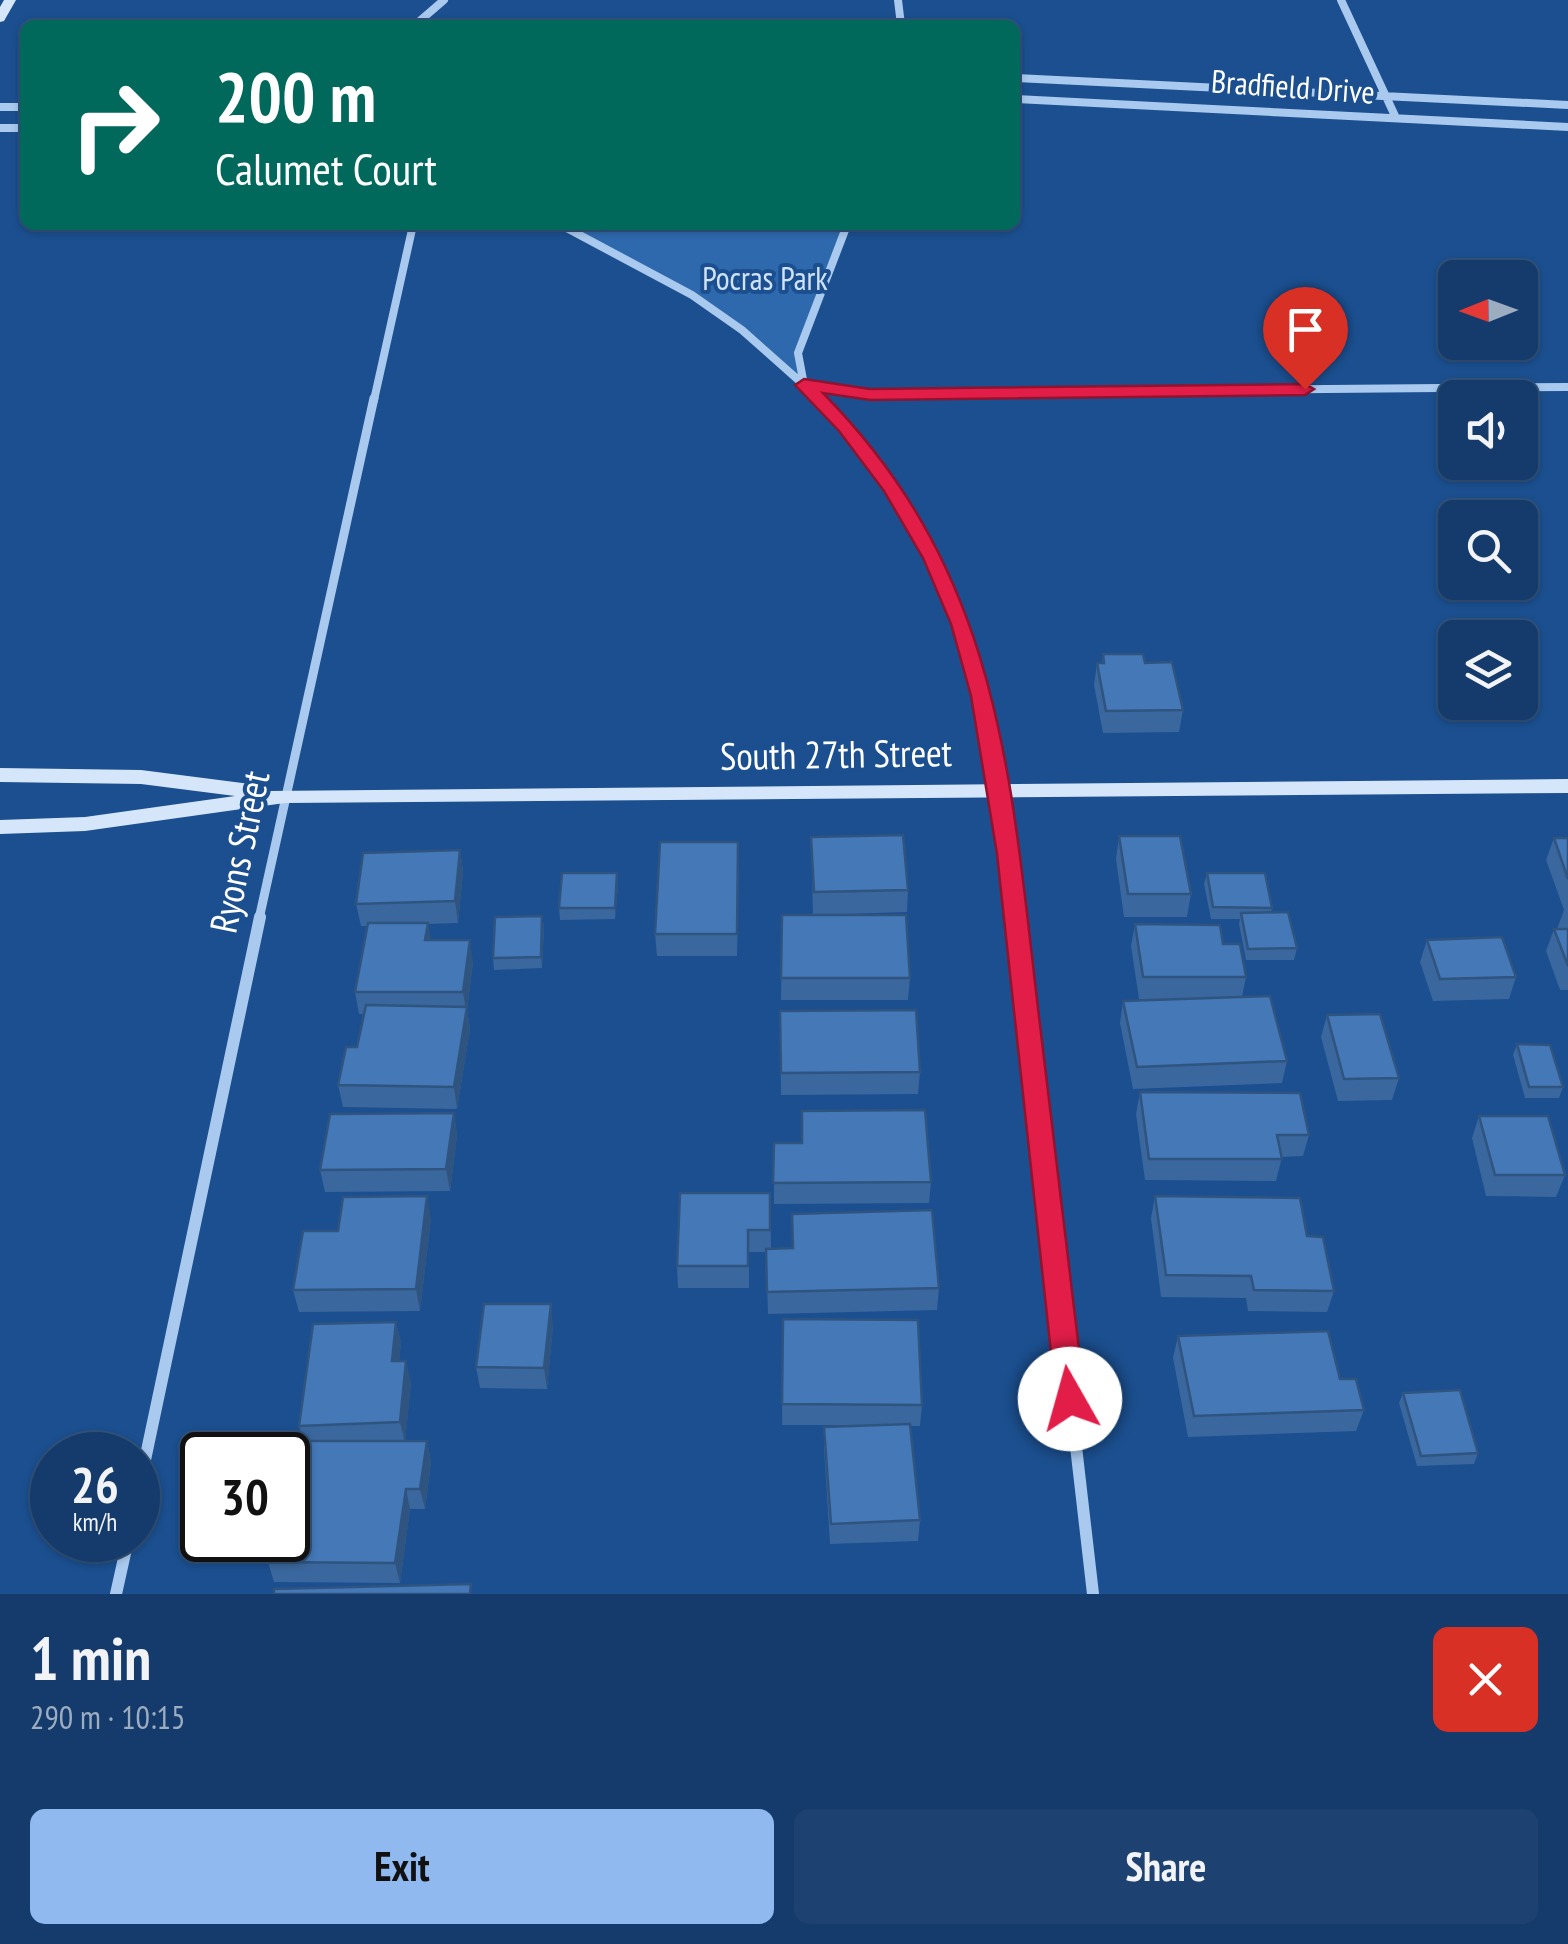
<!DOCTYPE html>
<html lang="en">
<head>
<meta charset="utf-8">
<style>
  :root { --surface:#143b6b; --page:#1d4271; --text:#f1f3f6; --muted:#9dadc1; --line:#33557e; --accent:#90b9f0 }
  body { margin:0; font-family:"PT Sans Narrow",sans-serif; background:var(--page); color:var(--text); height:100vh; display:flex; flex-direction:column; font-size:38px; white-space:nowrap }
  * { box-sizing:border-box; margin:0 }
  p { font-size:32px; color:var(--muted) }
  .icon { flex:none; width:55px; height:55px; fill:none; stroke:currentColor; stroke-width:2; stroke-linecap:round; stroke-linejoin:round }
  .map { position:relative; height:1594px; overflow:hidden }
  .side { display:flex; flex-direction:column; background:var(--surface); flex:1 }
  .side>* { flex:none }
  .guide { position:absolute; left:20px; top:20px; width:1000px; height:210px; border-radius:15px; box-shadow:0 2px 8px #0004,0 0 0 2px var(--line); background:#00695c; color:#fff; overflow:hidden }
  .needle { width:65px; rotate:269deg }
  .buttons { position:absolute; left:1438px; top:260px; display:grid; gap:20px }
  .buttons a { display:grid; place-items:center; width:100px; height:100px; border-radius:15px; background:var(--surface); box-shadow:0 2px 8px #0004,0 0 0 2px var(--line); font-size:50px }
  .speed { position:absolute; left:30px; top:1432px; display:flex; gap:20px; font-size:50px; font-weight:700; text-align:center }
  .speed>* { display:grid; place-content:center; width:130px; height:130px; border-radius:50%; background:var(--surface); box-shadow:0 2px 8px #0004,0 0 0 2px var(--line); line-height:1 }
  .speed small { font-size:25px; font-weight:400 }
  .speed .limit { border:5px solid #111; border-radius:15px; background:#fff; color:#111 }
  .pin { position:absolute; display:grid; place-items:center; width:85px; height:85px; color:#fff; margin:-102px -42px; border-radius:50% 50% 50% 0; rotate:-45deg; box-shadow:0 0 10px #0007 }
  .pin .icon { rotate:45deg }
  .me { position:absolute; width:110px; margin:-55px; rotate:353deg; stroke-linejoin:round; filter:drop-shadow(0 0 8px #0008) }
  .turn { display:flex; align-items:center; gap:35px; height:210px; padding:0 30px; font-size:45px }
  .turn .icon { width:130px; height:130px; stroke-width:2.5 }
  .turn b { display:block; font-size:70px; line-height:85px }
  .round { display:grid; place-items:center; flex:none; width:105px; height:105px; border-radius:15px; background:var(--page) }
  .head { display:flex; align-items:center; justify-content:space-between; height:170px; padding:0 30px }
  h1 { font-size:60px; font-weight:600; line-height:75px }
  .action { display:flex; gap:20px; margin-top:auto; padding:20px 30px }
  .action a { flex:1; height:115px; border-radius:15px; background:var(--accent); color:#111; font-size:40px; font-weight:600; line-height:115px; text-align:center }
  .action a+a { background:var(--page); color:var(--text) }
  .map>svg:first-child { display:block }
  .green { fill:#2e69ad }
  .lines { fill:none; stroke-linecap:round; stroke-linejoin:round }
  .street-far2 { stroke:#a9c9ee; stroke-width:8 }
  .street-far1 { stroke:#a9c9ee; stroke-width:9 }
  .street { stroke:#a9c9ee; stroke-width:12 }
  .secondary { fill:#d6e6fa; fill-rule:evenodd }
  .wall { fill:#3a679d }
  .shaded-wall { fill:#305480 }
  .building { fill:#4478b7; stroke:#305480; stroke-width:2.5 }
  .route { fill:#e11d48; stroke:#92132f; stroke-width:2.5 }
  .labels { text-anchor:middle; stroke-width:8; stroke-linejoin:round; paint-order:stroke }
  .far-street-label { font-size:32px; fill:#fff; stroke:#1b4f8f }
  .far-park-label { font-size:32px; fill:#cfe3fa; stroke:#1b4f8f }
  .street-label { font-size:38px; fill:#fff; stroke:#1b4f8f }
</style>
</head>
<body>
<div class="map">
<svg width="1568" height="1594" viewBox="0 0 1568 1594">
  <rect width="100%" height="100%" fill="#1b4f8f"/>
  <path class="green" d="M561 225H847L798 353 804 385 753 340 692 295Z"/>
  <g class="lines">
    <path class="street-far2" d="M898 0 901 25
      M1341 0 1396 118
      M415 25 444 0
      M1015 78 1568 105
      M1015 99 1568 127
      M0 107H25
      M0 128H25
      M561 225 692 295 742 330 804 385 845 393 1568 387
      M374 400 413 225
      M819 400 804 385 798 353 847 225"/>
    <path class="street-far1" d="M817 398C967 548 992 718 1016 919
      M259 919 374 398"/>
    <path class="street" d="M1015 917 1093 1594
      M138 1493 260 917
      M116 1594 128 1540"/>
    <path class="secondary" d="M4 0H16L4 21 0 22V7Z
      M0 768 141 770 258 785 268 791 1568 779V793L285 803 85 831 0 834V820L85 817 235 796 141 784 0 782Z"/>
  </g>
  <path class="wall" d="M1103 654 1145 663 1183 710 1179 732 1103 733 1094 685 1097 663H1102Z
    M1119 836 1191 894 1187 917H1124L1116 859Z
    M811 837 908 890 907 912 813 915Z
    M1554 838H1568V990H1560L1546 951 1554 929H1557L1564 910 1546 860Z
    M460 850 463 872 458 923 428 924 430 940 473 962 467 1010 470 1029 457 1109 343 1107 338 1085 357 1047 364 1014H359L355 992 367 926H361L356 904Z
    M739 864 737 956H657L655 934Z
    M1207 873 1272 908 1271 912 1297 948 1294 960H1246L1239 924 1240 919H1211L1204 884Z
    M618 884 615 919 560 920 559 908Z
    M782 915 910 978 908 1000H781Z
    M542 916 544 927 542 968 494 970 493 958Z
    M1135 924 1223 944 1246 977 1242 997 1287 1061 1282 1083 1133 1089 1120 1023 1123 1001 1181 999H1139L1131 946Z
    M1427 940 1516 977 1509 999 1433 1001 1420 962Z
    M780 1011 920 1072 918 1094 781 1095Z
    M1327 1015 1399 1078 1392 1100 1338 1101 1321 1037Z
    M1517 1044 1563 1087 1559 1098H1525L1513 1055Z
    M1140 1092 1309 1135 1303 1156 1282 1157 1276 1181 1145 1180 1136 1114Z
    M802 1111 931 1182 929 1203 774 1204V1143H802Z
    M454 1113 457 1135 450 1191 325 1192 320 1170Z
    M1479 1116 1565 1175 1556 1197 1486 1196 1472 1138Z
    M770 1193 771 1249 939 1288 937 1310 768 1314 766 1252H749V1288H678L677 1266Z
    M1155 1196 1307 1236 1334 1291 1327 1312 1248 1311 1246 1298 1161 1297 1151 1218Z
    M431 1218 420 1311 299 1312 293 1290 338 1231Z
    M783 1319 922 1405 920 1426H910L920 1520 918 1541 830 1544 824 1448V1427L864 1425H782Z
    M396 1322 401 1343 399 1361 411 1382 405 1441H427L431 1462 425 1509H410L400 1583 274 1582 268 1562 303 1441 299 1426Z
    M553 1326 547 1389 480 1388 476 1367Z
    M1178 1336 1340 1379 1364 1410 1356 1431 1188 1437 1173 1358Z
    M1403 1393 1478 1453 1474 1464 1417 1466 1399 1403Z"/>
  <path class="shaded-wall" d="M460 850 463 872 458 923 455 901Z
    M617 873 618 884 615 919V908Z
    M542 916 544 927 542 968 541 957Z
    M428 923 431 946 425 940Z
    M470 940 473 962 467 1010 470 1029 457 1109 454 1087 466 1011 463 992Z
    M454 1113 457 1135 450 1191 446 1169Z
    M427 1196 431 1218 420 1311 416 1289Z
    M551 1304 553 1326 547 1389 544 1368Z
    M396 1322 401 1343 397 1382 392 1361Z
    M406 1361 411 1382 405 1443 400 1422Z
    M427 1441 431 1462 425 1509 420 1489Z
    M406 1489 410 1509 400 1583 395 1563Z"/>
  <path class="building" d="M1103 654H1143L1145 663 1172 662 1183 710 1106 711 1097 663H1104Z
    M903 835 908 890 814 892 811 837Z
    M1119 836H1180L1191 894H1128Z
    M1554 838H1568V879Z
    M660 842H738L737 934H655Z
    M460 850 455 901 356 904 363 853Z
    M562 873H617L615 908H559Z
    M1207 873H1265L1272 908 1213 907Z
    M1288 912 1297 948 1248 949 1241 913Z
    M782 915H906L910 978H781Z
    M542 916 541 957 493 958 495 917Z
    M368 923H428L425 940H470L463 992H355Z
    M1135 924 1220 925 1223 944H1240L1246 977H1143Z
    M1554 929H1568V966Z
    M1502 937 1516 977 1440 979 1427 940Z
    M1270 996 1287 1061 1137 1067 1123 1001Z
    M366 1005 467 1007 454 1087 338 1085 346 1047H357Z
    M916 1010 920 1072 781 1073 780 1011Z
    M1380 1014 1399 1078 1344 1079 1327 1015Z
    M1517 1044 1550 1045 1563 1087H1529Z
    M1140 1092 1300 1093 1309 1135H1277L1282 1159H1149Z
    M925 1110 931 1182 773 1183 774 1143H802V1111Z
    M454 1113 446 1169 320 1170 330 1114Z
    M1479 1116H1548L1565 1175H1495Z
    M680 1193H770V1230H748V1266H677Z
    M427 1196 416 1289 293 1290 303 1231H338L343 1197Z
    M1155 1196 1300 1198 1307 1236 1323 1237 1334 1291 1254 1290 1251 1276 1166 1275Z
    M932 1210 939 1288 767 1292 766 1249 793 1248 792 1214Z
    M484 1304H551L544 1368 476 1367Z
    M783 1319 918 1320 922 1405 782 1404Z
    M396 1322 392 1361H406L400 1422 299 1426 313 1324Z
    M1328 1331 1340 1379H1356L1364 1410 1194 1416 1178 1336Z
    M1460 1390 1478 1453 1421 1456 1403 1393Z
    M910 1424 920 1520 831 1524 824 1427Z
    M289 1441H427L420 1489H406L395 1563 268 1562 272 1540H288L287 1455Z
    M471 1584 470 1594H274V1589Z"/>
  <path class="route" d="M804 379 870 389 1305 384 1314 389 1305 395 870 400 823 393C1000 573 1010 771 1038 1008 1054 1138 1069 1269 1085 1399L1081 1408 1070 1412 1060 1408 1056 1399 997 854 971 696 951 624 923 558 884 491 839 431 795 385Z"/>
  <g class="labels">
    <g class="far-street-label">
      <text transform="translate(1293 87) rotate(4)" y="11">Bradfield Drive</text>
    </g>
    <g class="far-park-label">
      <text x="765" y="290">Pocras Park</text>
    </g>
    <g class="street-label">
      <text transform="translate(836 755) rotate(-1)" y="13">South 27th Street</text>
      <text transform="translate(240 852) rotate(-78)" y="13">Ryons Street</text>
    </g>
  </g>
</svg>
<div class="buttons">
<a><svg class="needle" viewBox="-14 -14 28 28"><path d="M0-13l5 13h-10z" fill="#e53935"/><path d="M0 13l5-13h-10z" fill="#9dadc1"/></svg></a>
<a><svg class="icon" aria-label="sound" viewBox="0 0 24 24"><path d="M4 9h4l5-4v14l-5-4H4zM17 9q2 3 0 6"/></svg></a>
<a><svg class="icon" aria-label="search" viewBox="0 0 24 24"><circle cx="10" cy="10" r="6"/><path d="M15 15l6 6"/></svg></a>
<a><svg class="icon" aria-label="layers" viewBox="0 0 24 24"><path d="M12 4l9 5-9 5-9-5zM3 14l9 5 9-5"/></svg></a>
</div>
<div class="speed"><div>26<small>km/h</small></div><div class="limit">30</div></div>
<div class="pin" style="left:1305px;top:389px;background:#d93025"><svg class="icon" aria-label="arrive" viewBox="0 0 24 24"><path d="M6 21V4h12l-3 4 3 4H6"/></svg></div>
<svg class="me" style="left:1070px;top:1399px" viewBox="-20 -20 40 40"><circle r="19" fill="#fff"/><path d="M0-13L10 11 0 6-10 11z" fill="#e11d48"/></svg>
<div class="guide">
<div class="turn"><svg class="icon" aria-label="right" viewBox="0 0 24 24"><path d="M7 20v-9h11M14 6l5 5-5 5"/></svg><div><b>200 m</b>Calumet Court</div></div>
</div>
</div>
<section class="side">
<div class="head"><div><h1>1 min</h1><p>290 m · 10:15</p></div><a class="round" style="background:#d93025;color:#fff"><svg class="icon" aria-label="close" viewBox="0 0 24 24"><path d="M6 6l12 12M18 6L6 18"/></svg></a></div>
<div class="action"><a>Exit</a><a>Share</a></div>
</section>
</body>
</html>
